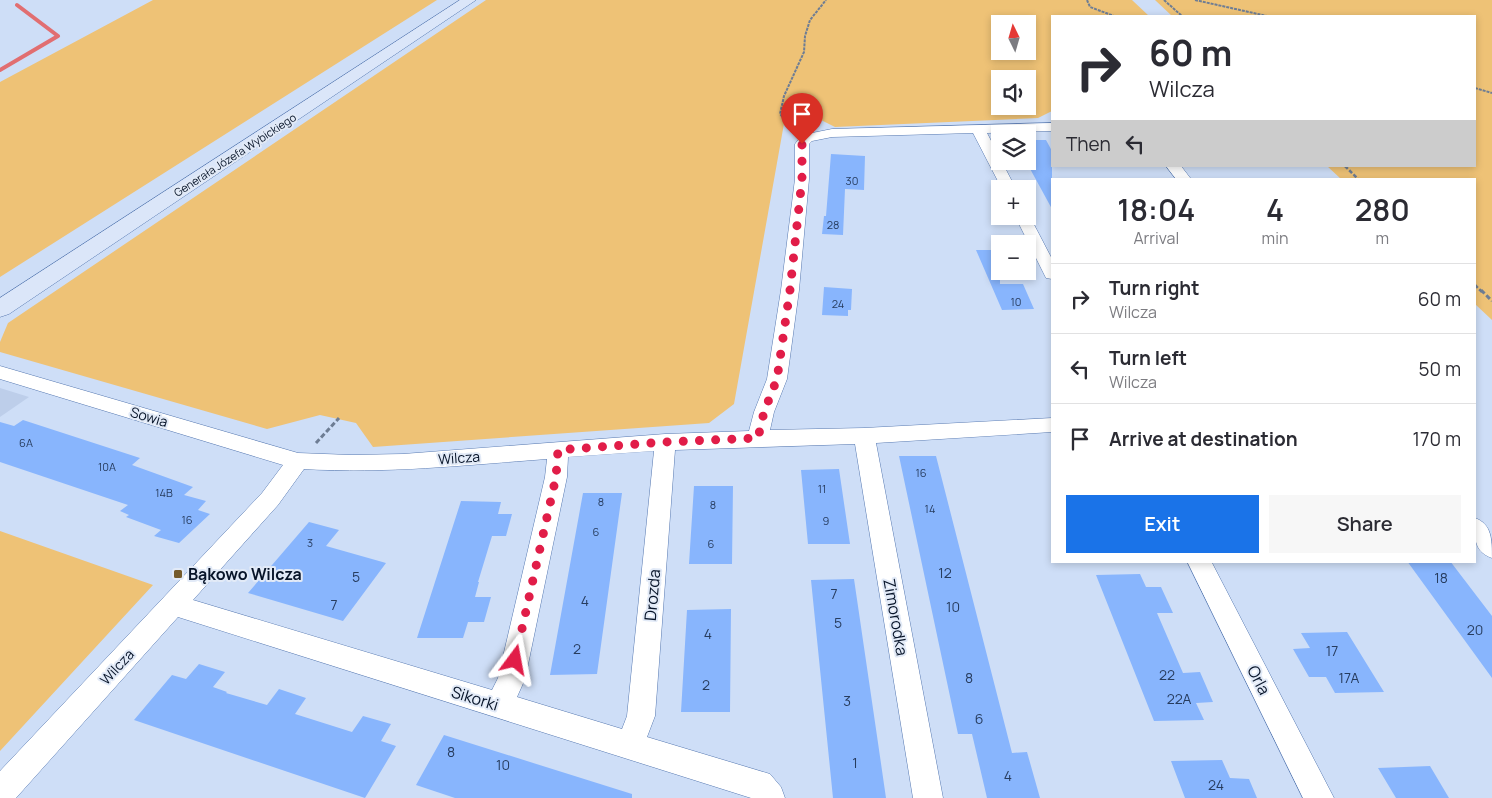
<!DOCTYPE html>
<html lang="en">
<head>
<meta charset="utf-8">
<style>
  :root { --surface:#fff; --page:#f7f7f7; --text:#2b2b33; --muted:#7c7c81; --line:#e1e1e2; --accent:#1a73e8 }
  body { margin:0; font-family:Manrope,sans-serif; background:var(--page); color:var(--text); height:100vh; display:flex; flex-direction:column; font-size:19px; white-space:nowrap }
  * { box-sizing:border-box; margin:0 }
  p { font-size:16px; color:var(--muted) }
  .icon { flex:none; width:28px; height:28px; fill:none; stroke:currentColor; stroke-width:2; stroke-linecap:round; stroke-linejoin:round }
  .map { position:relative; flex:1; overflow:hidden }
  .drawer { position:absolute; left:1051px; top:178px; width:425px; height:385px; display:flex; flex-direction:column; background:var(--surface); border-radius:0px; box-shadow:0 2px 8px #0003 }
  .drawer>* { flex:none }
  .top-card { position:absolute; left:1051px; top:15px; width:425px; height:152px; border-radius:0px; box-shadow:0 2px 8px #0003; background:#fff; color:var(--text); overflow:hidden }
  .needle { width:32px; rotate:355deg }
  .buttons { position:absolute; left:991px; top:15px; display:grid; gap:10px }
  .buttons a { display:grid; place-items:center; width:45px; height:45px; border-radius:0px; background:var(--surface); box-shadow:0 2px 8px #0003; font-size:25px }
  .pin { position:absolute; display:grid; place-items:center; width:42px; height:42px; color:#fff; margin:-51px -21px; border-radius:50% 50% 50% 0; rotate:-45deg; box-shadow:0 0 5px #0007 }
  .pin .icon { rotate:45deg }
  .me { position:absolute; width:55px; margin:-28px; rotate:13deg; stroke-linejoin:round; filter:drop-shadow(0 0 4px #0008) }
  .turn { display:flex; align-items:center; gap:18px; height:105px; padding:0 15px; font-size:22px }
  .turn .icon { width:65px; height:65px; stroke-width:2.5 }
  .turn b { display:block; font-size:35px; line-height:42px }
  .then { display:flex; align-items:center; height:48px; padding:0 15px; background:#0003; gap:10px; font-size:19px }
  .eta { display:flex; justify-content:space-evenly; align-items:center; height:85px; text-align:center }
  .eta b { font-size:30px; font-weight:600; line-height:35px }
  .cta { display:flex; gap:10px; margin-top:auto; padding:10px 15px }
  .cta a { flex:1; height:58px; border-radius:0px; background:var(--accent); color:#fff; font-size:20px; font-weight:600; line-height:58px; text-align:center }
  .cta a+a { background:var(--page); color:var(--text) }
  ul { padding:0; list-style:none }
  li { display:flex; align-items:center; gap:15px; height:70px; padding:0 15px; border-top:1px solid var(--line) }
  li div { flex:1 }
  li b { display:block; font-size:19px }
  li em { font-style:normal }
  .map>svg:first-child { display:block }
  .built { fill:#bdceea }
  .green { fill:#eec276; fill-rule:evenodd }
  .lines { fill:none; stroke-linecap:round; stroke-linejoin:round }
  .stream { stroke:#e16e71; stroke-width:4 }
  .building { fill:#88b5fd }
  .minor-casing { stroke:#5779b1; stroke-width:1 }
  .secondary-casing { stroke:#5779b1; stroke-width:1 }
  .path-far2 { stroke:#6e7d94; stroke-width:2; stroke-dasharray:3 1; stroke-linecap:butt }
  .path-far1 { stroke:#6e7d94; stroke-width:2.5; stroke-dasharray:4 2; stroke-linecap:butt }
  .path { stroke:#6e7d94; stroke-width:3; stroke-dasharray:5 2.5; stroke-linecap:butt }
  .minor { fill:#fff; fill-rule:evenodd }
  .secondary { fill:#dbe6f9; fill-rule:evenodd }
  .route { stroke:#e11d48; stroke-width:9; stroke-dasharray:0 16.2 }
  .poi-dot { fill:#755b2c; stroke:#e2eaf7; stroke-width:2 }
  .labels { text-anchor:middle; stroke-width:4; stroke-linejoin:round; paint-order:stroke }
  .far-street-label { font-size:11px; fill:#071429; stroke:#e2eaf7 }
  .number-label { font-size:11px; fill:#273c5e }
  .street-label { font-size:14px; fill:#071429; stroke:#e2eaf7 }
  .near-number-label { font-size:14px; fill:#273c5e }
  .near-poi-label { font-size:16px; font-weight:bold; fill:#071429; stroke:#e2eaf7; text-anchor:start }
  .near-street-label { font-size:16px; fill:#071429; stroke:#e2eaf7 }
</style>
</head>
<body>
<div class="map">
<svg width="1492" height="798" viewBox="0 0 1492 798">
  <rect width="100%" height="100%" fill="#cedef7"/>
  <path class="built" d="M0 388 29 397 0 417Z"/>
  <path class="green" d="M153 0H437L0 277V82Z
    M486 0H1132L1149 16H1052V111L1038 118 835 127 819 119 785 118 734 404 709 423 373 447 356 423 320 415 267 429 0 352V342L8 323ZM1000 24H1028V51H1000ZM1000 79H1028V106H1000Z
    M1155 0H1492V320L1475 304V179H1341L1327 166H1475V16H1172Z
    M0 531 153 585 0 751Z"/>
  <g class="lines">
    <path class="stream" d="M0 70 58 36 17 5"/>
  </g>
  <path class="building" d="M1028 140H1046L1052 151V209L1028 165Z
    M831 154 865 156 864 190 845 189 843 235 822 234 824 216H826Z
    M976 250H1000V284H1023L1034 309 1002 310Z
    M824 287 852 289 851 310H848V316L822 315Z
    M23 420 140 458 132 465 193 487 184 495 206 501 198 510 210 514 179 543 154 536 161 530 126 517 129 515 120 511 128 505 0 462V422L14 426Z
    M899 456H936L1012 753 1027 752 1040 798H987L972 734H958Z
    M839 469 850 544H808L801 470Z
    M694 486H733L732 564H689Z
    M583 493H622L597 674 550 675Z
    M461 501 501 502 498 514H512L506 536H492L478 582H479L475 597H491L484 622H468L463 638H417Z
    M309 522 339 530 326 546 386 563 343 621 248 593Z
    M1407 561H1450L1492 616V678Z
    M1140 574 1146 587H1161L1173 613H1157L1183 673 1200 672 1213 702 1196 703 1204 720 1154 721 1096 575Z
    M854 579 877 736 886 798H833L811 580Z
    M731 609 730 712H681L687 610Z
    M1347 632 1384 692 1335 693 1326 677H1309L1293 649 1310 648 1301 633Z
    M199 664 225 672 213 687 227 692 226 693 267 705 279 689 306 698 295 714 352 732 363 716 391 724 381 741 396 746 365 798 134 720 172 675 186 679Z
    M444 735 632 794V798H455L416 785Z
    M1222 760 1230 778 1249 779 1257 798H1185L1171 761Z
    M1430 766 1449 798H1396L1378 768Z"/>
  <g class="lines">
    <defs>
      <path id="minor" d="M1052 123V131L987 133 1016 189H1002L973 133 832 137 812 141 809 144V179L799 290 787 379 774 412 770 430 864 428 1052 418V432L876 443 943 798H913L855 444 675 450 655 716 647 737 770 774 781 787 785 798H751L178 617 16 798H0V771L262 493 283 465 0 379V366L298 453 351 455 403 454 665 434 749 431 754 412 767 379 781 290 795 179V144L802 135 832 129ZM654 451 627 716 622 729 517 697 525 679 567 477 568 457ZM547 459 545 477 498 678 492 690 193 600 278 505 304 469C385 474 466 465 547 459Z
        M1166 166H1181L1191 179H1176Z
        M1028 213 1052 259V279L1046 278 1015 216H1028Z
        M1475 518C1492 524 1492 540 1492 558 1472 551 1475 535 1475 518Z
        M1187 561H1211L1334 798H1303Z"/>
      <path id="secondary" d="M460 0H476L9 314 0 317V298Z"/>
    </defs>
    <use href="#minor" class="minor-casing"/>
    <use href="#secondary" class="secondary-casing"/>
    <path class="path-far2" d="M1087 0 1090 7 1114 16
      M1164 0 1182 16
      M1195 0 1267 16
      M1475 88 1492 93
      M790 126 780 114 784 96 804 52 805 36 810 20 826 0"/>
    <path class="path-far1" d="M789 125 792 129
      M1345 166 1358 179
      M1475 285 1482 292"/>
    <path class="path" d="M1481 290 1492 301
      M316 443 339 418"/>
    <use href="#minor" class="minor"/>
    <use href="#secondary" class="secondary"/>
  </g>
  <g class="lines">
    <path class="route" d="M515 660 556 477 558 450 665 442 758 438 764 412 777 379 790 290 802 179V144"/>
  </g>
  <rect class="poi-dot" x="173" y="569" width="10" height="10" rx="2.5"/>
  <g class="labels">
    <g class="far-street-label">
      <text transform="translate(235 155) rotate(-33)" y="4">Generała Józefa Wybickiego</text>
    </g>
    <g class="number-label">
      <text x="852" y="185">30</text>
      <text x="833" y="229">28</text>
      <text x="1016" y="306">10</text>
      <text x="838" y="308">24</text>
      <text x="26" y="447">6A</text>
      <text x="107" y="471">10A</text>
      <text x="921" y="477">16</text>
      <text x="822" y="493">11</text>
      <text x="164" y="497">14B</text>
      <text x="601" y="506">8</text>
      <text x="713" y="509">8</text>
      <text x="930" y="513">14</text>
      <text x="187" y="524">16</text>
      <text x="826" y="525">9</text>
      <text x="596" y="536">6</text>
      <text x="310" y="547">3</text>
      <text x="711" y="548">6</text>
    </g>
    <g class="street-label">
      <text transform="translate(149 417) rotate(17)" y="5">Sowia</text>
      <text transform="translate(459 458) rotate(-4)" y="5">Wilcza</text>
      <text transform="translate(117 667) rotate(-47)" y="5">Wilcza</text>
    </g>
    <g class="near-number-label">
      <text x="945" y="578">12</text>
      <text x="356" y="582">5</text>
      <text x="1441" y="583">18</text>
      <text x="834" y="599">7</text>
      <text x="585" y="606">4</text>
      <text x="334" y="610">7</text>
      <text x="953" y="612">10</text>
      <text x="838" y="628">5</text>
      <text x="1475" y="635">20</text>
      <text x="708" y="639">4</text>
      <text x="577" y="654">2</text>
      <text x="1332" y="656">17</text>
      <text x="1167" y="680">22</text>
      <text x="969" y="683">8</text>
      <text x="1349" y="683">17A</text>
      <text x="706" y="690">2</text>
      <text x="1179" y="704">22A</text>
      <text x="847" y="706">3</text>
      <text x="979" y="724">6</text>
      <text x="451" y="757">8</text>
      <text x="855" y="768">1</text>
      <text x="503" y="770">10</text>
      <text x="1008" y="781">4</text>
      <text x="1216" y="790">24</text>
    </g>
    <g class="near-poi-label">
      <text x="188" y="580">Bąkowo Wilcza</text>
    </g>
    <g class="near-street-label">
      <text transform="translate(652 595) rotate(-85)" y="6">Drozda</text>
      <text transform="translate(896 617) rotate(80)" y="6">Zimorodka</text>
      <text transform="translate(1259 680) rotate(63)" y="6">Orla</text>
      <text transform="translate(475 698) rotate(17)" y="6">Sikorki</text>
    </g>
  </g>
</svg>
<div class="buttons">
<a><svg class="needle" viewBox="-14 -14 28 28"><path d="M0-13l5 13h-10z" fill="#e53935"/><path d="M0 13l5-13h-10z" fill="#7c7c81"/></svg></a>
<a><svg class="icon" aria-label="sound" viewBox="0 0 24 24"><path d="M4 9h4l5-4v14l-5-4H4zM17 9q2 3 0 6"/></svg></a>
<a><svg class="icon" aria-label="layers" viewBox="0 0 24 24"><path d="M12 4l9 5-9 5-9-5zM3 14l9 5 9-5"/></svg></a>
<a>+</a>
<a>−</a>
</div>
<div class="pin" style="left:802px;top:144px;background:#d93025"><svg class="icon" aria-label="arrive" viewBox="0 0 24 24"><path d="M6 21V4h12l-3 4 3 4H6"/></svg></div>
<svg class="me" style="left:515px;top:660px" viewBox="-20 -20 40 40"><path d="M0-17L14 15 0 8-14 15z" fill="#e11d48" stroke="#fff" stroke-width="4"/></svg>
<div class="top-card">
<div class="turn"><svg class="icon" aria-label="right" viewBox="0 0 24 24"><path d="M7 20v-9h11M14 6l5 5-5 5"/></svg><div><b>60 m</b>Wilcza</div></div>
<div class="then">Then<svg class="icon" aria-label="left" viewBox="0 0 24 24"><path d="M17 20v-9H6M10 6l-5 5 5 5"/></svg></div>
</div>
<section class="drawer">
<div class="eta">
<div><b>18:04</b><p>Arrival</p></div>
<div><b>4</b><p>min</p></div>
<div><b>280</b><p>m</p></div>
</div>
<ul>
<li><svg class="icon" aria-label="right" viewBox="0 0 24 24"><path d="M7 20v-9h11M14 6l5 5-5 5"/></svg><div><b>Turn right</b><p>Wilcza</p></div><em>60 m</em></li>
<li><svg class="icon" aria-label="left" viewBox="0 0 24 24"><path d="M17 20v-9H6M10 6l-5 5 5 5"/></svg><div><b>Turn left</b><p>Wilcza</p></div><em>50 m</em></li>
<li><svg class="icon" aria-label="arrive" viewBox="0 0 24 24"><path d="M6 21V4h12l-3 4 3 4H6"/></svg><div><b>Arrive at destination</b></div><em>170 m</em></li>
</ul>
<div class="cta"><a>Exit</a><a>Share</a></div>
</section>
</div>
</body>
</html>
